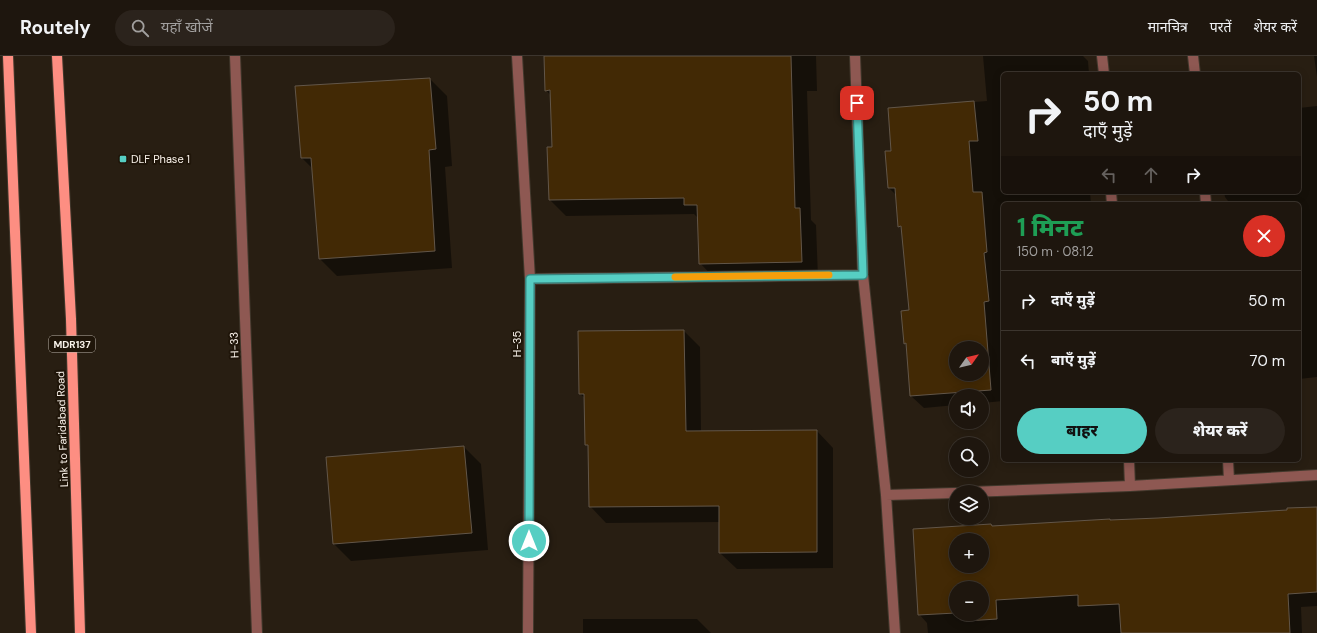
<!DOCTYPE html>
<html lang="hi">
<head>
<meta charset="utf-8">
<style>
  :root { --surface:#1e160e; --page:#2b231c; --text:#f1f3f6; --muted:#a19f9e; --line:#3c352e; --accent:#56cec3 }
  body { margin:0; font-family:"DM Sans","Noto Sans Devanagari",sans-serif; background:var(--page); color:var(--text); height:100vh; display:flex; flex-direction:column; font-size:15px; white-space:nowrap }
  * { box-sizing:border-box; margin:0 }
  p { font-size:13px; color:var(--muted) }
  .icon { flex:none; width:22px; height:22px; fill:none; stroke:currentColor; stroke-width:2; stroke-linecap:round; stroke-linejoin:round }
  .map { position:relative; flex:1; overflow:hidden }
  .sheet { position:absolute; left:1001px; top:146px; width:300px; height:260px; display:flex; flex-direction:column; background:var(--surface); border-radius:6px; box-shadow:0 2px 10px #0003,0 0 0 1px var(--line) }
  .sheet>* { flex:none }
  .guide { position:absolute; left:1001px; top:16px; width:300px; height:122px; border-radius:6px; box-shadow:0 2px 10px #0003,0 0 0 1px var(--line); background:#1e160e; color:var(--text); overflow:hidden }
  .needle { width:26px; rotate:56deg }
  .fabs { position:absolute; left:949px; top:285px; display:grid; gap:8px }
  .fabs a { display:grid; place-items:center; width:40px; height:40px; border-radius:50%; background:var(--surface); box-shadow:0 2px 10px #0003,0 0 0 1px var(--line); font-size:20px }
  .pin { position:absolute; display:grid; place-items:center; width:34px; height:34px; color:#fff; margin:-17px; border-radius:8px; box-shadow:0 2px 6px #0006 }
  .me { position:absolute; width:44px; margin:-22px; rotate:0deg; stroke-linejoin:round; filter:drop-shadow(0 0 3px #0008) }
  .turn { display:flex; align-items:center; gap:14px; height:84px; padding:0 16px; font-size:18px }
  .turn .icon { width:52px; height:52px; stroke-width:2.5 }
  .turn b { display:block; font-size:28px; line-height:34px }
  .lanes { display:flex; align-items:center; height:38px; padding:0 16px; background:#0003; justify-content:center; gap:20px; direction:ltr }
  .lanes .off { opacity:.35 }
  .round { display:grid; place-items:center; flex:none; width:42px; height:42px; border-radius:21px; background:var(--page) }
  .head { display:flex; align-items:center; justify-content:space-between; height:68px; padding:0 16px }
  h1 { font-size:24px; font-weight:800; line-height:30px; color:#1e9e55 }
  .action { display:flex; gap:8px; margin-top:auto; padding:8px 16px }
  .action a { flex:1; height:46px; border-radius:24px; background:var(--accent); color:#111; font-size:16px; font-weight:800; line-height:46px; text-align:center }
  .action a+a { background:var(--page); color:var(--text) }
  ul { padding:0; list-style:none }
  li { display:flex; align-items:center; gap:12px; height:60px; padding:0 16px; border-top:1px solid var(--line) }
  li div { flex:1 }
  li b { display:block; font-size:15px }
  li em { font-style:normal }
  header { display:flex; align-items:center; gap:24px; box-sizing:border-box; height:56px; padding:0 20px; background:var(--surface); border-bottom:1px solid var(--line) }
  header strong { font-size:19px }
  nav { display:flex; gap:22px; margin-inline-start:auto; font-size:14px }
  .search { width:280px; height:36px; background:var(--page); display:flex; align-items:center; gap:10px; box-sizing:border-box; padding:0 14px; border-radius:22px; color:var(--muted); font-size:15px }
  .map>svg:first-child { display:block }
  .shadow { fill:#0007; fill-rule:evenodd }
  .building { fill:#422905; stroke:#625649; fill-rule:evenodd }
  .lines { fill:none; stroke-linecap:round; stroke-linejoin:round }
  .minor-casing { stroke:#41382c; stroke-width:12 }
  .major-casing { stroke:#41382c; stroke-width:12 }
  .minor { stroke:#8e5852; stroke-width:10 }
  .major { stroke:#fd8e82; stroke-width:10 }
  .route-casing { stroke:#38867f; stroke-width:10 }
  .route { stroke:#56cec3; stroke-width:7 }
  .slow { stroke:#f59e0b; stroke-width:7 }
  .poi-dot { fill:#56cec3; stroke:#1f1509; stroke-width:1.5 }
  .labels { text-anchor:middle; stroke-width:4; stroke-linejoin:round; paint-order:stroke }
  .shield { fill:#1f1509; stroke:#b8b0a7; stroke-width:1 }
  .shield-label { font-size:10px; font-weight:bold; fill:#faf3eb }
  .poi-label { font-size:11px; fill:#faf3eb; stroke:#1f1509; text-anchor:start }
  .street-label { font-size:11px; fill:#faf3eb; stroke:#1f1509 }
</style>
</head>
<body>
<header>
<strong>Routely</strong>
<div class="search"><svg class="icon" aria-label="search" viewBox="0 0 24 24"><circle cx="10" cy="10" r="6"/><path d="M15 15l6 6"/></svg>यहाँ खोजें</div>
<nav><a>मानचित्र</a><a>परतें</a><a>शेयर करें</a></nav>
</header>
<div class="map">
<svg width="1317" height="577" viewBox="0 0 1317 577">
  <rect width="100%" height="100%" fill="#281e12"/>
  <path class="shadow" d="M545 0H816L817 35H807L811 164 816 169 818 222 716 224 700 207 698 162 694 158 566 160 550 144 553 92 551 40 546 34Z
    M983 0H1083L1088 5 1089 18H1003V136H1090L1091 148H1003V345L982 347V340H956V349L924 352 911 340 907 290 905 287 910 255 903 173 899 170 897 140 889 132 892 96 889 53 987 45ZM956 292H982V318H956Z
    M1314 0H1317V21Z
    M430 23 447 40 452 110 445 111 452 212 337 220 320 203 313 113 302 102 297 31Z
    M1317 50V321L1299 323V148H1229L1228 145 1225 141 1224 136H1299V52Z
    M684 275 700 291 701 376 817 375 833 392V512L737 513 720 497V466L606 467 590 450 589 391 586 388V343L580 338Z
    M464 391 481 408 488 494 351 505 334 488 327 402Z
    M1317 452V550L1301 551 1302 577H928L927 567 919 558 914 474 991 469 993 471 1158 463ZM956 484H982V510H956ZM956 532H982V558H956Z
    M583 563H697L711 577H583Z"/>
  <path class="building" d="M544 0H791L795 152H800L802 206 699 208 697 149H684V142L549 144 547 91H552L550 34 545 35Z
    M430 22 436 93 429 94 435 195 319 203 311 102H301L295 30Z
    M974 45 978 85H969L973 136H982L987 196 984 197 989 245 984 246 991 334 910 340 906 287 904 288 901 255 909 254 901 170 898 171 895 132H888L885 95H891L888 52ZM956 292H982V318H956Z
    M684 274 686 375 817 374V496L719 497V450L589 451 588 389H585L584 338H579L578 275Z
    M464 390 472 477 333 488 326 401Z
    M1317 451V536L1288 538 1290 577H1121L1119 548 1078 550V539L996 544 997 563 966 565V558H982V532H956V557L918 559 913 473 991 468 992 470 1110 463V464L1158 462 1287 454V452ZM956 484H982V510H956Z"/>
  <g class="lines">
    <defs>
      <path id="minor" d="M235 0 257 577
        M517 0 530 223 528 577
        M855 0 863 219 886 439 895 577
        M1102 0 1104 18
        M1193 0 1195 18
        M1111 136 1112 148
        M1205 136 1206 148
        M530 223 863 219
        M1129 404 1130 430
        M1228 404 1229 424
        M969 436 1130 430 1317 419
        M886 439 956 437"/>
      <path id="major" d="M8 0 31 577
        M57 0 71 263 80 577"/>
    </defs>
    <use href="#minor" class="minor-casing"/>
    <use href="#major" class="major-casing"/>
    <use href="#minor" class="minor"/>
    <use href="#major" class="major"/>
  </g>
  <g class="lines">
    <defs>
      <path id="route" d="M529 485 530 223 863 219 857 47"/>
    </defs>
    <use href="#route" class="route-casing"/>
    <use href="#route" class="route"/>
    <path class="slow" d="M675 221 829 219"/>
  </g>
  <rect class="poi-dot" x="119" y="99" width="8" height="8" rx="2"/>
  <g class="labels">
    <rect class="shield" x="49" y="280" width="46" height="16" rx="3"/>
    <g class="shield-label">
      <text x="72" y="292">MDR137</text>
    </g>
    <g class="poi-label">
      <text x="131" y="107">DLF Phase 1</text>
    </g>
    <g class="street-label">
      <text transform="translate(517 288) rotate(-90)" y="4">H-35</text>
      <text transform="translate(234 289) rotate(-92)" y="4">H-33</text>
      <text transform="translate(62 373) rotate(-92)" y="4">Link to Faridabad Road</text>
    </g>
  </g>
</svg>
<div class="fabs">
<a><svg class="needle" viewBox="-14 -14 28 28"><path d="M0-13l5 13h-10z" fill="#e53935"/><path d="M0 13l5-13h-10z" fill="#a19f9e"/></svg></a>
<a><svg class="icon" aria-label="sound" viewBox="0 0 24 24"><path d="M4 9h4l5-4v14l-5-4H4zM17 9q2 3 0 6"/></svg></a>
<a><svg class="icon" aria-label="search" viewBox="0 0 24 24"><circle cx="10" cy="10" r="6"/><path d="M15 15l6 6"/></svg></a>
<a><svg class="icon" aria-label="layers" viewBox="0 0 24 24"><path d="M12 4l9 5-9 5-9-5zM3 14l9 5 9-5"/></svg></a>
<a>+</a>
<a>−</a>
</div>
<div class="pin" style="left:857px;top:47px;background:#d93025"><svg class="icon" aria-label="arrive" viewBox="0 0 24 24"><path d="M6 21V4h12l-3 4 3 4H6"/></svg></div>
<svg class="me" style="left:529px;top:485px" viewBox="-20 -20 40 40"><circle r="17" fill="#56cec3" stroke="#fff" stroke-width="3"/><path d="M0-11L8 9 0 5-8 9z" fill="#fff"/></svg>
<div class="guide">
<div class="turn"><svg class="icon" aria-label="right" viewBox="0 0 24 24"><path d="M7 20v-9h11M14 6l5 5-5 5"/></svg><div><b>50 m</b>दाएँ मुड़ें</div></div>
<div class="lanes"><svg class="icon off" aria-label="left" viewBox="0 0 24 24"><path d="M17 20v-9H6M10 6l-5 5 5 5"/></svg><svg class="icon off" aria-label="ahead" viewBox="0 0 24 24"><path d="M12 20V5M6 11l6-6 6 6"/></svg><svg class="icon" aria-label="right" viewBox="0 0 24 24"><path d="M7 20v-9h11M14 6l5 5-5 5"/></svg></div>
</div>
<section class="sheet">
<div class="head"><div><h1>1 मिनट</h1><p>150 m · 08:12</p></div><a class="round" style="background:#d93025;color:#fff"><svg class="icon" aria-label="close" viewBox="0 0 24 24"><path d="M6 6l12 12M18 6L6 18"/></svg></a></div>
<ul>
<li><svg class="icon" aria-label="right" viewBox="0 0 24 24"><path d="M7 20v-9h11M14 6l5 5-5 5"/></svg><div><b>दाएँ मुड़ें</b></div><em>50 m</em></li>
<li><svg class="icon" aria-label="left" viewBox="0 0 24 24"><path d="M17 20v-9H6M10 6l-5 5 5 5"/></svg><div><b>बाएँ मुड़ें</b></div><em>70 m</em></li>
</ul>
<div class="action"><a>बाहर</a><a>शेयर करें</a></div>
</section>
</div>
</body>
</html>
